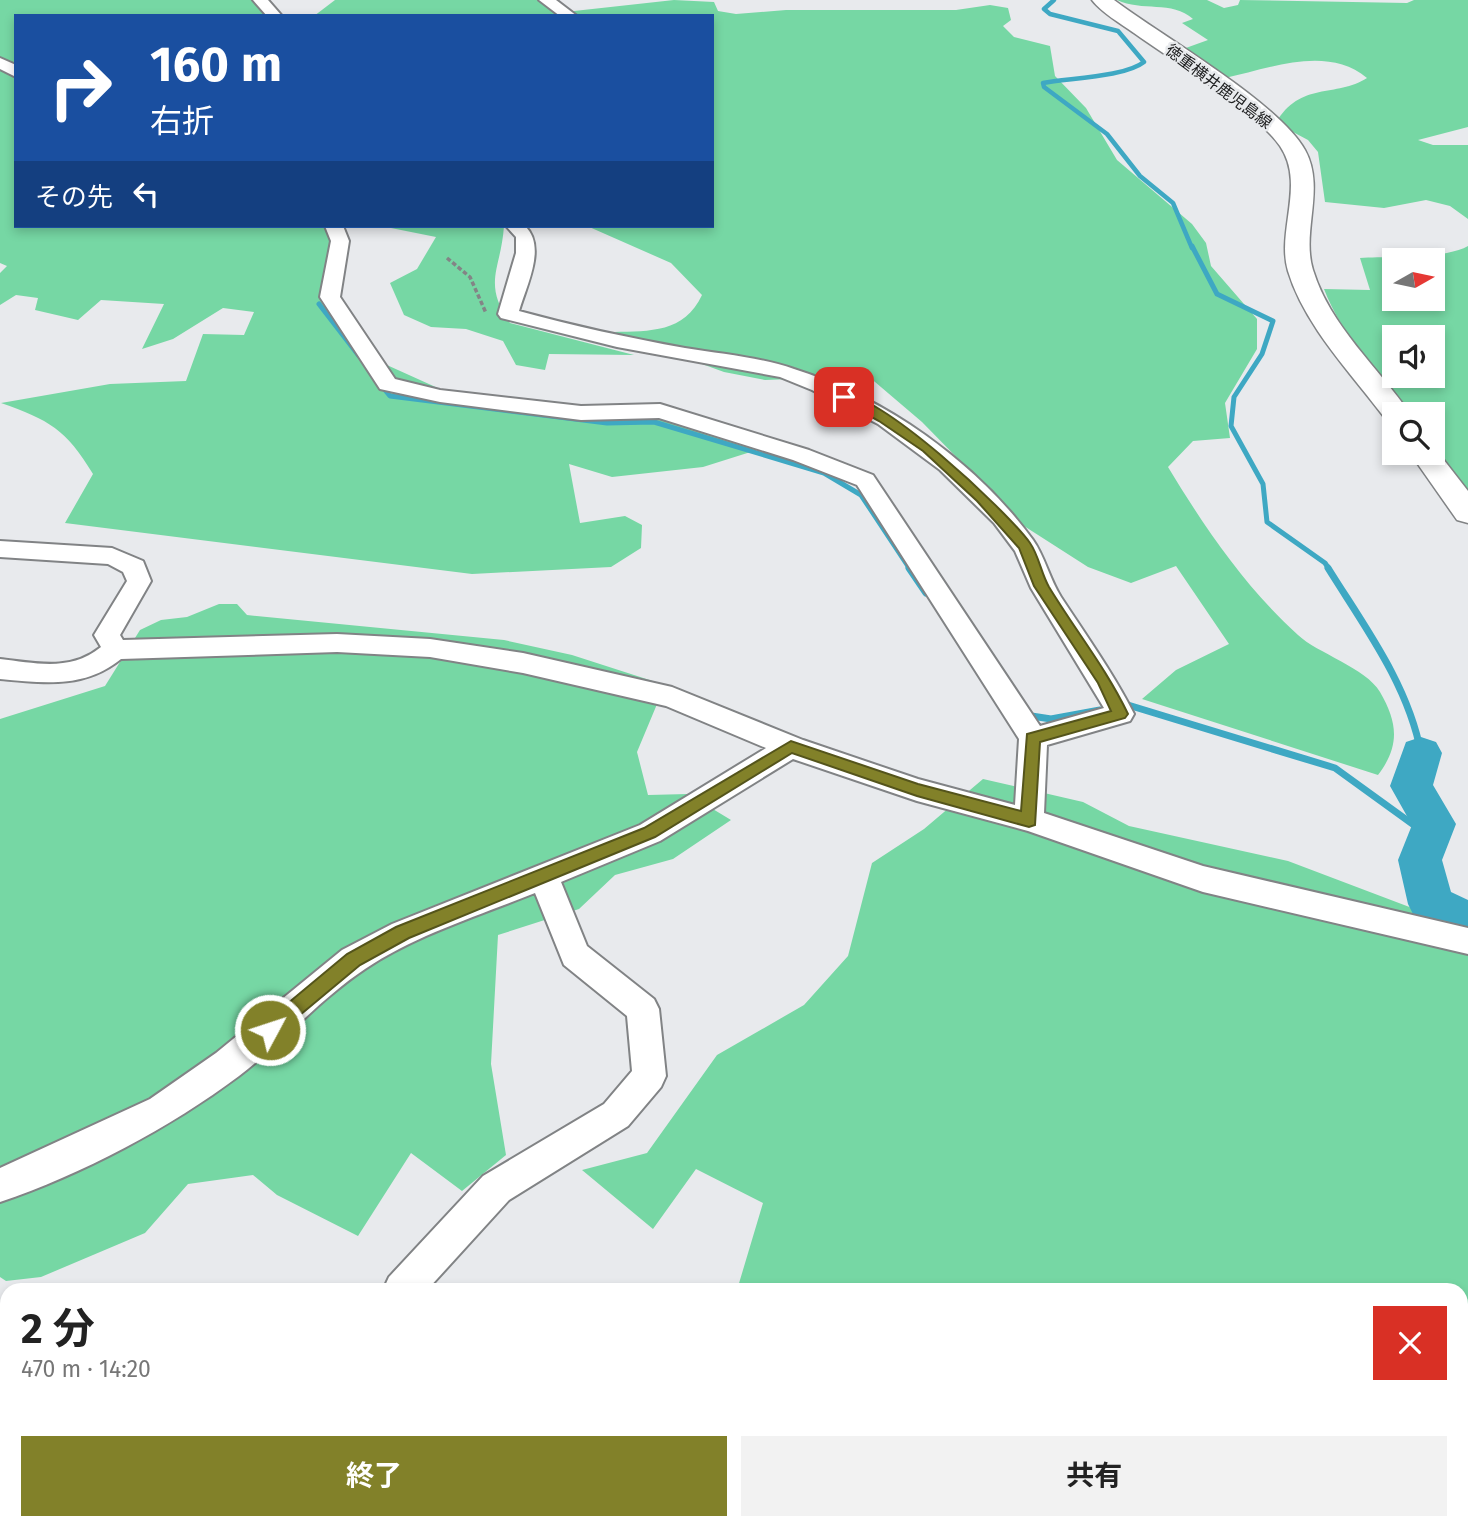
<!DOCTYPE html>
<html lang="ja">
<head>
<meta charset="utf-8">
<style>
  :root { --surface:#fff; --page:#f2f2f2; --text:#222; --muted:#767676; --accent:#828129 }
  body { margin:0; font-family:"Fira Sans","Noto Sans JP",sans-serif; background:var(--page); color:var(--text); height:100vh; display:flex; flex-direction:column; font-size:26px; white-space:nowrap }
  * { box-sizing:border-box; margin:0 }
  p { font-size:23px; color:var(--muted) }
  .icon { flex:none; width:38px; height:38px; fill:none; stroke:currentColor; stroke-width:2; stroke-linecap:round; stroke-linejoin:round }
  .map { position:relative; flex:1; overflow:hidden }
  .sheet { position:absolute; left:0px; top:1283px; width:1468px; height:247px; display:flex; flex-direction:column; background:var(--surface); border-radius:21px 21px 0 0; box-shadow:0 4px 10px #0003 }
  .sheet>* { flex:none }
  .hud { position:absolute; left:14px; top:14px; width:700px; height:214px; border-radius:0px; box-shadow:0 4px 10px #0003; background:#1a4fa0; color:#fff; overflow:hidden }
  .needle { width:46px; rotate:81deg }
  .controls { position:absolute; left:1382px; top:248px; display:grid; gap:14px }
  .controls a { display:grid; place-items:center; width:63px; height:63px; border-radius:0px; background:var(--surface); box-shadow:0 4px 10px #0003; font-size:35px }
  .pin { position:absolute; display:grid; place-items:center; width:60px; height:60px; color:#fff; margin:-30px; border-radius:14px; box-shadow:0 4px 10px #0006 }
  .me { position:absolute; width:77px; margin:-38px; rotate:50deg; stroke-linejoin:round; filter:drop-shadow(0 0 5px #0008) }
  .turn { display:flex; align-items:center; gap:24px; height:147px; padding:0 21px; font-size:32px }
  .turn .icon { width:91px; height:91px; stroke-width:2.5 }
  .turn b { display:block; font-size:49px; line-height:60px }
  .then { display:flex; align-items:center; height:66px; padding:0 21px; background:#0003; gap:14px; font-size:26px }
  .round { display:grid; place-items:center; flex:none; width:74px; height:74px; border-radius:0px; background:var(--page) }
  .summary { display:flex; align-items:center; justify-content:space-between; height:119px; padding:0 21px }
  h1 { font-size:42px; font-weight:700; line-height:52px }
  .primary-button { display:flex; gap:14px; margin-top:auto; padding:14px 21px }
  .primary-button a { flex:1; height:80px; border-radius:0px; background:var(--accent); color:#fff; font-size:28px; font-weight:700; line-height:80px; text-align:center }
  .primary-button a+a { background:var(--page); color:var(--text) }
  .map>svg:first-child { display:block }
  .green { fill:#76d7a4; fill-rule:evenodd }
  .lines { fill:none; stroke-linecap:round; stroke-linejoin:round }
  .stream-far2 { stroke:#3ea8c3; stroke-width:4.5 }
  .stream-far1 { stroke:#3ea8c3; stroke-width:5 }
  .stream { stroke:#3ea8c3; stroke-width:7 }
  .river { fill:#3ea8c3; fill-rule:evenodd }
  .minor-casing { stroke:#818385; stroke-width:4 }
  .major-casing { stroke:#818385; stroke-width:3 }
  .path { stroke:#838486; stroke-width:3.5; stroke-dasharray:4.5 2.5; stroke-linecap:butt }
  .minor { fill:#fff; fill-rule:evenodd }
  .major { fill:#fff; fill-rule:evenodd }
  .route { fill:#828129; stroke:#54541b; stroke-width:2 }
  .labels { text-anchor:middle; stroke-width:5; stroke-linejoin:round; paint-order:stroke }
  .far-street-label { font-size:16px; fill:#202122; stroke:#e8eaed }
</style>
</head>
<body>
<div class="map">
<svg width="1468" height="1528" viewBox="0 0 1468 1528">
  <rect width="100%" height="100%" fill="#e8eaed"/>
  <path class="green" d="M0 0H260L283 16H16V226H347L335 233 334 254 344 330 378 361 440 389 545 407 621 409 706 423 760 449 703 467 612 477 569 464 580 523 625 516 642 525 641 548 611 567 472 574 65 523 93 474C66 429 49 420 1 403L110 384 186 381 203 334 244 335 254 312 223 308 173 339 142 349 164 304 101 300 78 320 35 310 38 298 16 295 0 305V273L7 266 0 263Z
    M335 0H537L565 12 674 0 714 2 718 11 736 14 786 10H956L990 5 1008 8 1011 20 1003 26 1014 37 1050 46 1055 76 1086 108 1117 160 1192 224 1206 243 1211 266 1257 319V349L1225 403 1230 438 1193 441 1168 467C1205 528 1245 587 1298 635 1317 653 1366 668 1380 692 1398 723 1400 746 1378 775L1142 699 1176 670 1229 644 1176 566 1131 583 1088 567 1024 526 922 422 868 376 765 380 724 372 614 332C650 331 684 333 702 295L671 263 587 226H712V16H314Z
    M1117 0H1207L1224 8 1238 5 1240 0 1407 3 1414 0H1468V127L1418 140 1433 145H1468V219L1450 206 1426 200 1384 208 1325 202 1318 152 1308 140 1276 123C1300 81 1336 98 1367 78 1327 45 1271 68 1225 78L1183 49 1208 40 1182 23 1193 19C1172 0 1142 12 1117 0Z
    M381 226H504C501 270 482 282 510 323L634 355 549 354 545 370 516 365 503 341 466 329 431 327 404 315 390 283 417 269 436 237Z
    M1468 246V497L1433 447V415H1410C1379 375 1342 336 1324 289L1370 290 1360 258C1389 256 1446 259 1468 246ZM1395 261H1433V299H1395ZM1395 338H1433V376H1395Z
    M219 604H237L247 615 504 640 572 655 665 685 637 752 648 795 688 794 731 820 673 859 615 875 579 909 498 935 491 1064 506 1155 462 1191 411 1153 358 1236 277 1195 253 1175 188 1184 145 1233 41 1277 6 1281 0 1277V719L105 686 140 630 161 620 187 617Z
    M983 779 1083 802 1129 826 1288 861 1420 911 1468 940V1528H467L469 1522H1461V1290H737L763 1203 696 1169 653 1229 582 1170 647 1153 717 1055 804 1005 848 956 872 863 924 829Z"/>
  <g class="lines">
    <path class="stream-far2" d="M1054 0 1044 9 1050 14 1118 31 1144 62C1125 77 1070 78 1043 83L1044 87 1107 134 1140 176 1173 203 1192 248"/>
    <path class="stream-far1" d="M1192 246 1217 294 1273 321 1262 354 1234 397 1231 426 1263 484 1267 522 1325 563 1329 569
      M319 304 359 356
      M381 385 390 396 607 423 654 422 824 473 861 495 910 569"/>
    <path class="stream" d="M909 568 926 593
      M1328 568C1364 626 1408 684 1421 753
      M1122 706 1128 705 1335 768 1429 836
      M1025 715 1051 719 1100 710"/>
    <path class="river" d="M1421 737 1436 742 1442 753 1433 785 1456 824 1442 860 1451 892 1468 900V941L1415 918 1408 904 1398 860 1412 825 1390 786 1406 742Z"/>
    <defs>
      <path id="minor" d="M253 0H268L282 16H267Z
        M539 0H556L577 16H560Z
        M0 58 16 65V77L0 69Z
        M325 226H343L349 241 340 297 395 379 440 390 581 406 660 404 809 450 873 475 1040 726 1104 708 1031 588 1015 551 994 523 940 470 878 424 812 390 780 377 617 347 501 318 498 314 516 253V237L506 226H525C547 247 526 286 519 311 574 326 629 338 685 348 721 354 759 357 794 369 886 398 976 462 1033 540 1045 557 1049 578 1061 597 1086 635 1113 673 1134 714L1130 721 1047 745 1044 813 1203 866 1468 928V954L1203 892 1028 831 917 801 793 759 660 841 561 882 587 946 654 999 659 1009 666 1076 661 1087 628 1126 509 1200 427 1290H383L389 1277 483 1176 604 1104 632 1071 627 1016 564 965 535 893C478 916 416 935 365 969 320 999 282 1043 239 1076 171 1127 81 1175 0 1202V1168L150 1099 216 1053 342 950 392 924 640 825 766 748 666 706 523 673 430 657 337 652 121 659C84 689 44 683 0 679V659C36 663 70 672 101 647L94 635 127 581 123 572 108 564 0 557V541L112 548 143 561 151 581 120 635 123 640 337 634 430 639 523 653 672 687 803 740 918 779 1015 805 1019 739 857 485 793 460 659 418 581 420 440 402 380 389 320 297 331 241Z
        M233 1522H275V1528H233Z"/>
      <path id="major" d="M1092 0H1114C1162 36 1279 103 1305 150 1326 188 1301 231 1313 270 1330 326 1379 368 1411 415H1395V423L1387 421C1353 375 1305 327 1288 271 1276 231 1306 184 1280 146 1255 110 1173 61 1134 33 1120 23 1102 13 1092 0Z
        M1433 446 1468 491V523L1457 520 1410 453H1433Z"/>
    </defs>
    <use href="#minor" class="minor-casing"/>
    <use href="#major" class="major-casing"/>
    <path class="path" d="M447 258 470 277 486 313"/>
    <use href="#minor" class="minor"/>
    <use href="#major" class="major"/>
  </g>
  <path class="route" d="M839 394C876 388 1007 511 1030 543 1039 556 1041 573 1049 587 1075 630 1106 668 1128 714L1125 718 1040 742 1035 825 1029 827 917 796 792 753 655 837 409 938 360 965 276 1035 270 1038 263 1035 260 1030 263 1024 347 954 396 927 644 828 791 741 918 784 1021 811 1027 734 1111 711 1098 683 1034 586 1019 548 977 501 923 451 879 421 839 399Z"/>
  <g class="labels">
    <g class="far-street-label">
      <text transform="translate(1219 86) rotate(37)" y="6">徳重横井鹿児島線</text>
    </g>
  </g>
</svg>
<div class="controls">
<a><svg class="needle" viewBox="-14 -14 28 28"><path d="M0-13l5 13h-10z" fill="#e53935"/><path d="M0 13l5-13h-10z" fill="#767676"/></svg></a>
<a><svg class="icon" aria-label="sound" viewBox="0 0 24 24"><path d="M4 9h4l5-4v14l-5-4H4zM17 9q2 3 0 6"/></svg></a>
<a><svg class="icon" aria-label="search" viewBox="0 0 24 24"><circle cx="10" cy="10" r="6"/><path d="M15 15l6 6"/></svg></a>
</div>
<div class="pin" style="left:844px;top:397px;background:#d93025"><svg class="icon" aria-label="arrive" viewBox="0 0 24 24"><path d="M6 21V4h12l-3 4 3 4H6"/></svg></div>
<svg class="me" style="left:270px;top:1030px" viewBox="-20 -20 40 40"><circle r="17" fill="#828129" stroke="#fff" stroke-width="3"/><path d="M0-11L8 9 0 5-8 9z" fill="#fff"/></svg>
<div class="hud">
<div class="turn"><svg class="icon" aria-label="right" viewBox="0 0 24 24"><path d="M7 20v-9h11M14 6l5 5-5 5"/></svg><div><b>160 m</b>右折</div></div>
<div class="then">その先<svg class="icon" aria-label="left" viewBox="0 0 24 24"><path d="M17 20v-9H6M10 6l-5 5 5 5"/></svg></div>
</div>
<section class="sheet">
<div class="summary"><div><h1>2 分</h1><p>470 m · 14:20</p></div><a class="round" style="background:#d93025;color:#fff"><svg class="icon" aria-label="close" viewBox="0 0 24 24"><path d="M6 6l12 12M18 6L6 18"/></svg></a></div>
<div class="primary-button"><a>終了</a><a>共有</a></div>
</section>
</div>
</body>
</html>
